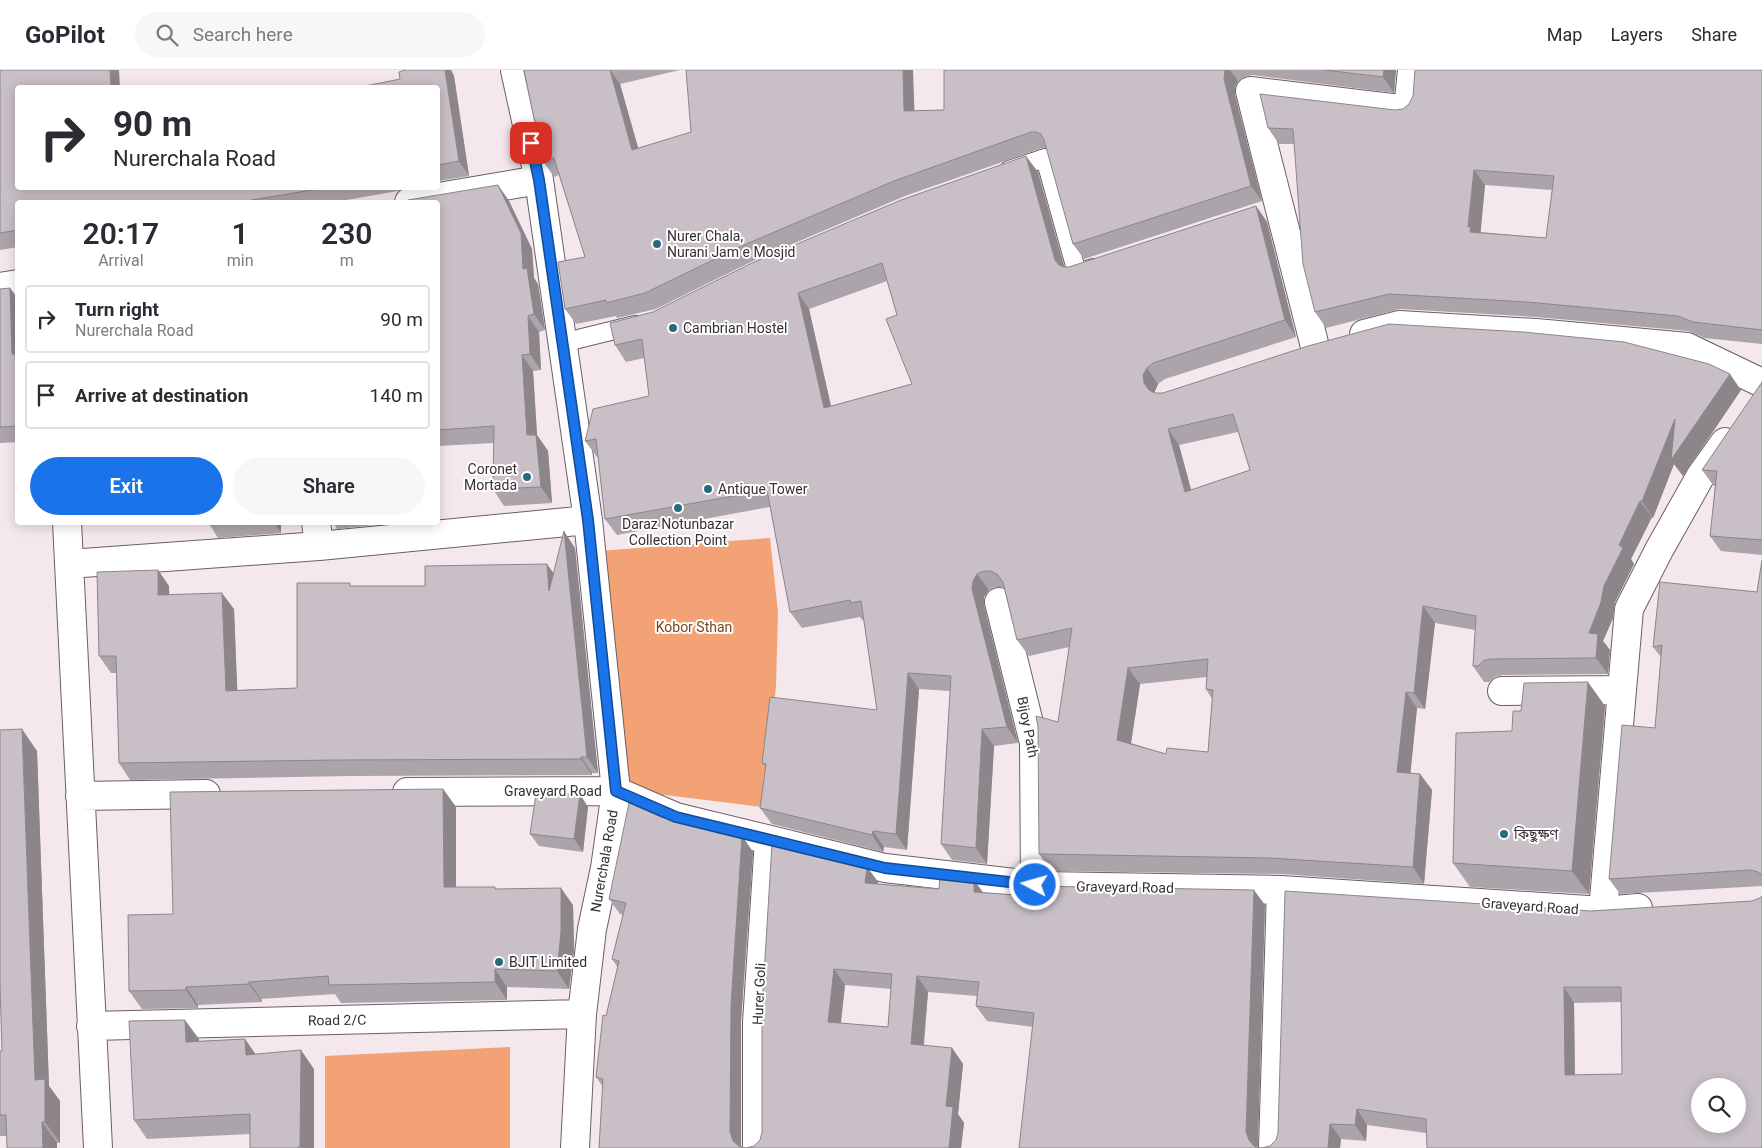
<!DOCTYPE html>
<html lang="en">
<head>
<meta charset="utf-8">
<style>
  :root { --surface:#fff; --page:#f7f7f7; --text:#2b2b33; --muted:#7c7c81; --line:#e1e1e2; --accent:#1a73e8 }
  body { margin:0; font-family:Roboto,"Noto Sans Bengali",sans-serif; background:var(--page); color:var(--text); height:100vh; display:flex; flex-direction:column; font-size:19px; white-space:nowrap }
  * { box-sizing:border-box; margin:0 }
  p { font-size:16px; color:var(--muted) }
  .icon { flex:none; width:28px; height:28px; fill:none; stroke:currentColor; stroke-width:2; stroke-linecap:round; stroke-linejoin:round }
  .map { position:relative; flex:1; overflow:hidden }
  .panel { position:absolute; left:15px; top:130px; width:425px; height:325px; display:flex; flex-direction:column; background:var(--surface); border-radius:5px; box-shadow:0 2px 12px #0003 }
  .panel>* { flex:none }
  .hud { position:absolute; left:15px; top:15px; width:425px; height:105px; border-radius:5px; box-shadow:0 2px 12px #0003; background:#fff; color:var(--text); overflow:hidden }
  .tools { position:absolute; left:1691px; top:1008px; display:grid; gap:10px }
  .tools a { display:grid; place-items:center; width:55px; height:55px; border-radius:50%; background:var(--surface); box-shadow:0 2px 12px #0003; font-size:25px }
  .pin { position:absolute; display:grid; place-items:center; width:42px; height:42px; color:#fff; margin:-21px; border-radius:10px; box-shadow:0 2px 8px #0006 }
  .me { position:absolute; width:55px; margin:-28px; rotate:276deg; stroke-linejoin:round; filter:drop-shadow(0 0 4px #0008) }
  .turn { display:flex; align-items:center; gap:18px; height:105px; padding:0 15px; font-size:22px }
  .turn .icon { width:65px; height:65px; stroke-width:2.5 }
  .turn b { display:block; font-size:35px; line-height:42px }
  .eta { display:flex; justify-content:space-evenly; align-items:center; height:85px; text-align:center }
  .eta b { font-size:30px; font-weight:600; line-height:35px }
  .primary-button { display:flex; gap:10px; margin-top:auto; padding:10px 15px }
  .primary-button a { flex:1; height:58px; border-radius:30px; background:var(--accent); color:#fff; font-size:20px; font-weight:600; line-height:58px; text-align:center }
  .primary-button a+a { background:var(--page); color:var(--text) }
  ul { padding:0; list-style:none }
  li { display:flex; align-items:center; gap:15px; height:68px; margin:0 10px 8px; padding:0 5px; border:2px solid var(--line); border-radius:5px }
  li div { flex:1 }
  li b { display:block; font-size:19px }
  li em { font-style:normal }
  header { display:flex; align-items:center; gap:30px; box-sizing:border-box; height:70px; padding:0 25px; background:var(--surface); border-bottom:1px solid var(--line) }
  header strong { font-size:24px }
  nav { display:flex; gap:28px; margin-inline-start:auto; font-size:18px }
  .search { width:350px; height:45px; background:var(--page); display:flex; align-items:center; gap:12px; box-sizing:border-box; padding:0 18px; border-radius:28px; color:var(--muted); font-size:19px }
  .map>svg:first-child { display:block }
  .green { fill:#f3a275 }
  .lines { fill:none; stroke-linecap:round; stroke-linejoin:round }
  .lane-casing { stroke:#6a5f63; stroke-width:20 }
  .street-casing { stroke:#6a5f63; stroke-width:30 }
  .lane { stroke:#fff; stroke-width:18 }
  .street { stroke:#fff; stroke-width:28 }
  .wall { fill:#aca4ab; fill-rule:evenodd }
  .shaded-wall { fill:#8c868b }
  .building { fill:#c8bfc7; stroke:#8c868b; fill-rule:evenodd }
  .route-casing { stroke:#114b97; stroke-width:12 }
  .route { stroke:#1a73e8; stroke-width:9 }
  .poi-dot { fill:#296b7e; stroke:#fff; stroke-width:2 }
  .labels { text-anchor:middle; stroke-width:4; stroke-linejoin:round; paint-order:stroke }
  .poi-label { font-size:14px; fill:#353031; stroke:#fff; text-anchor:start }
  .park-label { font-size:14px; fill:#7d431f; stroke:#fff }
  .street-label { font-size:14px; fill:#353031; stroke:#fff }
</style>
</head>
<body>
<header>
<strong>GoPilot</strong>
<div class="search"><svg class="icon" aria-label="search" viewBox="0 0 24 24"><circle cx="10" cy="10" r="6"/><path d="M15 15l6 6"/></svg>Search here</div>
<nav><a>Map</a><a>Layers</a><a>Share</a></nav>
</header>
<div class="map">
<svg width="1762" height="1078" viewBox="0 0 1762 1078">
  <rect width="100%" height="100%" fill="#f5e8ec"/>
  <path class="green" d="M770 468 778 542 776 617 762 737 665 725 630 723 599 481Z
    M510 977V1078H325V986Z"/>
  <g class="lines">
    <defs>
      <path id="lane" d="M1009 100 1045 88 1077 203 1093 198
        M562 273 635 255"/>
      <path id="street" d="M515 0 539 110 588 450 616 721 605 798 592 859 582 944 575 1078
        M409 132 539 110
        M0 217 18 214
        M1364 264 1399 255 1536 263 1687 277 1762 313
        M1315 277C1294 192 1271 107 1250 21L1408 40 1412 0
        M67 452 98 1078
        M316 452 319 476
        M69 494 319 476 588 450
        M999 532 1034 673 1035 815
        M1502 621 1621 620
        M407 722 616 721 676 747 885 798 1041 816 1281 820 1603 841 1638 838
        M80 726 206 724
        M1603 841 1629 539 1659 480 1700 407 1725 372
        M91 956 582 944
        M757 1078V952L769 770
        M1273 1078 1281 820"/>
    </defs>
    <use href="#lane" class="lane-casing"/>
    <use href="#street" class="street-casing"/>
    <use href="#lane" class="lane"/>
    <use href="#street" class="street"/>
  </g>
  <path class="wall" d="M0 0 18 118H405L398 121 335 132H18V177L0 180Z
    M405 0H451L454 6 469 106 438 111V18L400 9Z
    M523 0H680L620 14 638 78 914 41 944 40V0H1396L1394 23 1252 5 1244 7 1238 11 1235 17V25L1262 131 1084 189 1073 174 1047 78H1042L905 126 755 190 656 239 617 248 616 246 576 254 565 239 585 187 559 105 554 107 543 91Z
    M1762 0V274L1704 268 1688 261 1537 247 1400 239 1326 258 1315 242 1294 74H1279L1268 58 1403 39 1409 34 1413 26ZM1485 115 1552 120 1546 168 1480 162Z
    M1038 102 1064 197H1069L1256 136 1267 152 1296 267 1165 309 1158 314 1155 321V323L1741 320 1683 406 1674 394 1653 448 1652 447 1631 489 1634 494 1615 532 1613 548 1603 571 1610 580 1608 604 1502 605 1495 607 1489 612H1484L1473 596 1475 560 1435 553 1425 639 1417 638 1410 703 1420 704 1432 720 1424 814 1281 804 1051 801 1039 784 1069 577 1029 586 1017 570 1004 518 1003 517H996L989 520 984 527V535L1018 673 994 676 987 794 952 790 941 774 950 621 919 619 907 780 884 777 883 782 772 754 760 738 766 698 762 693 877 640 864 549 862 550 860 547 802 558 790 542 770 437 617 465 605 449 598 387H597L585 371 649 326 644 288 626 292 615 275 653 242ZM887 211 897 245 912 314 831 336 809 239ZM1238 362 1250 400 1191 420 1179 375ZM1207 607 1206 619 1212 629 1208 682 1166 684 1131 673 1140 614Z
    M498 115 509 131 532 179 534 208 538 214 545 260 539 262 541 300 533 301 537 365 548 381 552 433 504 436 493 419 494 373 438 376V132Z
    M10 218 18 229V372L0 373V219Z
    M1762 312V485L1721 481 1710 466 1715 416 1713 415 1702 400Z
    M208 452H281V463L218 468Z
    M333 452H400L337 459Z
    M575 478 598 703H592V705L350 706 130 710 119 693 116 603H111L99 586 158 500 169 516V525L234 539 237 620 297 618 352 516H425L554 504Z
    M1762 490V816L1620 824 1609 809 1655 658 1661 587 1653 577 1757 522Z
    M1605 636 1589 824 1470 817 1453 793 1521 641Z
    M37 681 49 1016 60 1031V1073H57V1078H7V1066H0V981H2Z
    M443 719 456 737V817H495L496 819 573 835 574 880 569 919 507 917V930L341 933 335 924 261 929 262 932 198 935V938L142 939 129 921 173 844Z
    M588 737 583 782 539 776 530 764Z
    M661 747 742 766 753 782 741 951V1077L599 1078 603 1017 596 1007 606 946 618 898 612 889 623 845 620 844 609 829Z
    M867 797 878 812V814L1030 826 1265 835 1257 1077 1261 1078 1270 1076 1591 841 1752 831 1760 828 1762 1078 1426 1063 1367 1055 1366 1071 1341 1069 1340 1078H1019L1033 957 987 951 976 936 977 926 928 922 924 976 952 978 963 994 958 1044 964 1053 961 1078H746L754 1076 760 1070ZM845 915 891 919 888 957 841 953ZM1622 932V1004L1575 1005 1574 933Z
    M199 969V971L245 969 255 984 314 999V1078H250V1064L147 1069 134 1050Z"/>
  <path class="shaded-wall" d="M110 0H119L120 18H111Z
    M445 0H451L454 6 469 106 459 91Z
    M610 0 620 14 643 95 632 80Z
    M903 0H913L915 56 904 41Z
    M1225 0H1230L1238 11 1235 17V25L1262 131 1251 116 1224 9Z
    M1384 0H1396L1394 23 1383 7Z
    M1026 86 1038 102 1067 206 1055 190Z
    M1474 100 1485 115 1480 170 1470 162 1468 157Z
    M498 115 509 131 532 179 534 208 538 214 545 260 534 244 523 199Z
    M1256 136 1267 152 1296 267 1285 250Z
    M10 218 18 229V322L12 284Z
    M798 223 809 239 835 354 824 338Z
    M528 246 539 262 541 300 530 284Z
    M522 285 533 301 537 365 548 381 552 433 541 417 527 365Z
    M1147 298 1158 314 1155 321V329L1144 313 1143 305Z
    M1730 304 1741 320 1683 406 1674 394 1653 448 1642 431 1675 349Z
    M1168 359 1179 375 1196 438 1185 422Z
    M1640 431 1652 447 1631 489 1634 494 1615 532 1613 548 1603 571 1610 580 1608 604 1596 588 1589 563 1604 516 1619 475Z
    M274 452H281V463Z
    M564 461 575 478 598 703 587 687Z
    M547 494 559 511 549 521Z
    M158 500 169 516 170 542 158 525Z
    M977 504 989 520 984 527V535L1018 673 1007 657 972 519 973 511Z
    M222 523 234 539 238 637 226 621Z
    M1423 536 1435 553 1425 639 1414 623Z
    M1128 598 1140 614 1129 686 1117 670Z
    M908 603 919 619 907 780 896 764Z
    M1588 612 1605 636 1589 824 1572 801Z
    M1406 622 1417 638 1409 718 1397 702Z
    M22 659 37 681 49 1016 60 1031V1073L45 1052 35 1010Z
    M982 659 994 676 987 794 976 778Z
    M581 687 592 703V705L581 689Z
    M1420 704 1432 720 1424 814 1413 797Z
    M443 719 456 737V835L444 817Z
    M580 724 588 737 583 782 574 769Z
    M873 761 884 777 883 782 872 765Z
    M742 766 753 782 741 951V1078L733 1071 730 1062 731 935Z
    M867 797 878 812 876 828 865 813Z
    M974 810 985 825 974 822Z
    M561 818 573 835 574 880 569 919 557 901Z
    M1254 820 1265 835 1258 1078H1254L1249 1070 1246 1062Z
    M495 899 507 917V930L495 912Z
    M834 899 845 915 839 968 828 952Z
    M917 906 928 922 922 990 911 974Z
    M249 912 261 929 262 932 249 914Z
    M186 917 198 935V938L186 920Z
    M1564 917 1574 933 1575 1021 1565 1005Z
    M185 950 199 969V991L186 972Z
    M245 969 258 988 246 985Z
    M952 978 963 994 958 1044 964 1053 961 1078H949L946 1036Z
    M301 980 314 999V1078H301L300 1077Z
    M1357 1039 1367 1055 1366 1071 1355 1055Z
    M42 1052 57 1073V1078H43Z
    M1330 1054 1341 1069 1340 1078H1328Z"/>
  <path class="building" d="M0 0H110L111 18H18V118H324L240 132H18V160L0 163Z
    M405 0H445L459 91 438 95V18H356L400 9 399 2Z
    M524 0H610L632 80 691 62 686 0H903L904 41 944 40V0H1225L1224 9 1251 116 1073 174 1044 70 1041 64 1036 62H1031L894 111 744 175 645 223 606 233V230L565 239 558 192 585 187 554 88 543 91Z
    M1325 0H1384L1383 7Z
    M1415 0H1762V260L1693 252 1678 246 1527 232 1389 224 1315 242 1303 194 1293 59 1268 58 1260 24 1395 40 1403 39 1409 34 1413 26ZM1474 100 1554 106 1546 168 1470 162 1471 157H1468Z
    M1026 86 1055 190 1059 195 1064 197H1069L1256 136 1285 250 1153 293 1147 298 1143 305 1144 313 1149 320 1155 323H1163L1308 276 1389 254 1523 262 1624 272 1709 294 1730 304 1671 390 1675 349 1642 431H1640L1619 475 1623 478 1604 516 1601 532 1589 563 1598 564 1596 588 1490 589 1483 591 1478 596H1473L1476 546 1423 536 1414 623 1406 622 1397 702 1420 704 1413 797 1270 788 1039 784 1038 657 1036 646 1058 652 1072 558 1017 570 1003 512 998 505 991 501H984L977 504 973 511 972 519 1007 657 982 659 976 778 941 774 951 606 908 603 896 764 873 761 872 765 760 738 766 694 762 693 770 627 877 640 861 531 851 533 850 530 790 542 767 420 605 449 596 369 585 371 593 339 649 326 642 269 615 275 610 253 653 242 752 193 901 130ZM882 193 897 245 886 249 912 314 824 338 798 223ZM1233 344 1250 400 1185 422 1168 359ZM1208 589 1206 619 1213 620 1208 682 1167 678 1166 684 1117 670 1128 598Z
    M498 115 521 163 523 199 527 198 534 244 528 246 530 284 522 285 527 365H536L541 417 493 419 494 356 438 360V132H408V130Z
    M10 218 12 284H15L18 322V356L0 357V219Z
    M1762 312V470L1710 466 1717 401 1702 400Z
    M564 461 587 687H581V689L338 690 119 693 116 586H99L97 502 158 500V525L222 523 226 621 297 618V513H350V516H425V496L547 494 549 521Z
    M1762 490V805L1758 802 1751 800 1609 809 1622 655 1655 658 1662 575 1653 577 1660 512 1757 522Z
    M1588 612 1572 801 1453 793 1456 663 1512 661 1513 641H1521L1524 613Z
    M22 659 35 1010 45 1009V1052H42L43 1078H7L6 1045H0V981H2L0 914V660Z
    M443 719 444 817H495V819L561 818V862L557 901 495 899V912L329 915 328 906 249 912V914L186 917V920L129 921 128 845 173 844 170 722Z
    M536 724H580L574 769 530 764Z
    M629 733 661 747 742 766 731 935 730 1062 733 1071 739 1076 746 1078H599L603 1009 596 1007 603 945 606 946 619 891 612 889 626 833 609 829Z
    M772 774 867 797 865 813 939 819 940 806 974 810V822L1030 826V816L1254 820 1246 1062 1249 1070 1254 1076 1261 1078 1270 1076 1276 1070 1278 1063 1285 821 1591 841 1752 831 1760 828 1762 826V1078H1427L1426 1049 1357 1039 1355 1055 1330 1054 1328 1078H1019L1034 943 976 936 979 912 917 906 911 974 952 978 946 1036 953 1037 949 1078H746L754 1076 760 1070 762 1062V937ZM834 899 892 904 888 957 828 952ZM1564 917H1621L1622 1004 1565 1005ZM1700 1016H1738V1054H1700Z
    M185 950 186 972 245 969 246 985 301 980 300 1077H298V1078H250V1044L134 1050 129 951Z"/>
  <g class="lines">
    <defs>
      <path id="route" d="M531 73 539 110 588 450 616 721 676 747 885 798 1035 815"/>
    </defs>
    <use href="#route" class="route-casing"/>
    <use href="#route" class="route"/>
  </g>
  <g class="poi-dot">
    <circle cx="657" cy="174" r="5"/>
    <circle cx="673" cy="258" r="5"/>
    <circle cx="527" cy="407" r="5"/>
    <circle cx="708" cy="419" r="5"/>
    <circle cx="678" cy="438" r="5"/>
    <circle cx="1504" cy="764" r="5"/>
    <circle cx="499" cy="892" r="5"/>
  </g>
  <g class="labels">
    <g class="poi-label">
      <text x="667" y="171">Nurer Chala,<tspan x="667" dy="16">Nurani Jam e Mosjid</tspan></text>
      <text x="683" y="263">Cambrian Hostel</text>
      <text x="517" y="404" text-anchor="end">Coronet<tspan x="517" dy="16">Mortada</tspan></text>
      <text x="718" y="424">Antique Tower</text>
      <text x="678" y="459" text-anchor="middle">Daraz Notunbazar<tspan x="678" dy="16">Collection Point</tspan></text>
      <text x="1514" y="769">কিছুক্ষণ</text>
      <text x="509" y="897">BJIT Limited</text>
    </g>
    <g class="park-label">
      <text x="694" y="562">Kobor Sthan</text>
    </g>
    <g class="street-label">
      <text transform="translate(1028 657) rotate(79)" y="5">Bijoy Path</text>
      <text x="553" y="726">Graveyard Road</text>
      <text transform="translate(604 791) rotate(-80)" y="5">Nurerchala Road</text>
      <text transform="translate(1125 817) rotate(1)" y="5">Graveyard Road</text>
      <text transform="translate(1530 836) rotate(4)" y="5">Graveyard Road</text>
      <text transform="translate(759 924) rotate(-87)" y="5">Hurer Goli</text>
      <text transform="translate(337 950) rotate(-1)" y="5">Road 2/C</text>
    </g>
  </g>
</svg>
<div class="tools">
<a><svg class="icon" aria-label="search" viewBox="0 0 24 24"><circle cx="10" cy="10" r="6"/><path d="M15 15l6 6"/></svg></a>
</div>
<div class="pin" style="left:531px;top:73px;background:#d93025"><svg class="icon" aria-label="arrive" viewBox="0 0 24 24"><path d="M6 21V4h12l-3 4 3 4H6"/></svg></div>
<svg class="me" style="left:1035px;top:815px" viewBox="-20 -20 40 40"><circle r="17" fill="#1a73e8" stroke="#fff" stroke-width="3"/><path d="M0-11L8 9 0 5-8 9z" fill="#fff"/></svg>
<div class="hud">
<div class="turn"><svg class="icon" aria-label="right" viewBox="0 0 24 24"><path d="M7 20v-9h11M14 6l5 5-5 5"/></svg><div><b>90 m</b>Nurerchala Road</div></div>
</div>
<section class="panel">
<div class="eta">
<div><b>20:17</b><p>Arrival</p></div>
<div><b>1</b><p>min</p></div>
<div><b>230</b><p>m</p></div>
</div>
<ul>
<li><svg class="icon" aria-label="right" viewBox="0 0 24 24"><path d="M7 20v-9h11M14 6l5 5-5 5"/></svg><div><b>Turn right</b><p>Nurerchala Road</p></div><em>90 m</em></li>
<li><svg class="icon" aria-label="arrive" viewBox="0 0 24 24"><path d="M6 21V4h12l-3 4 3 4H6"/></svg><div><b>Arrive at destination</b></div><em>140 m</em></li>
</ul>
<div class="primary-button"><a>Exit</a><a>Share</a></div>
</section>
</div>
</body>
</html>
